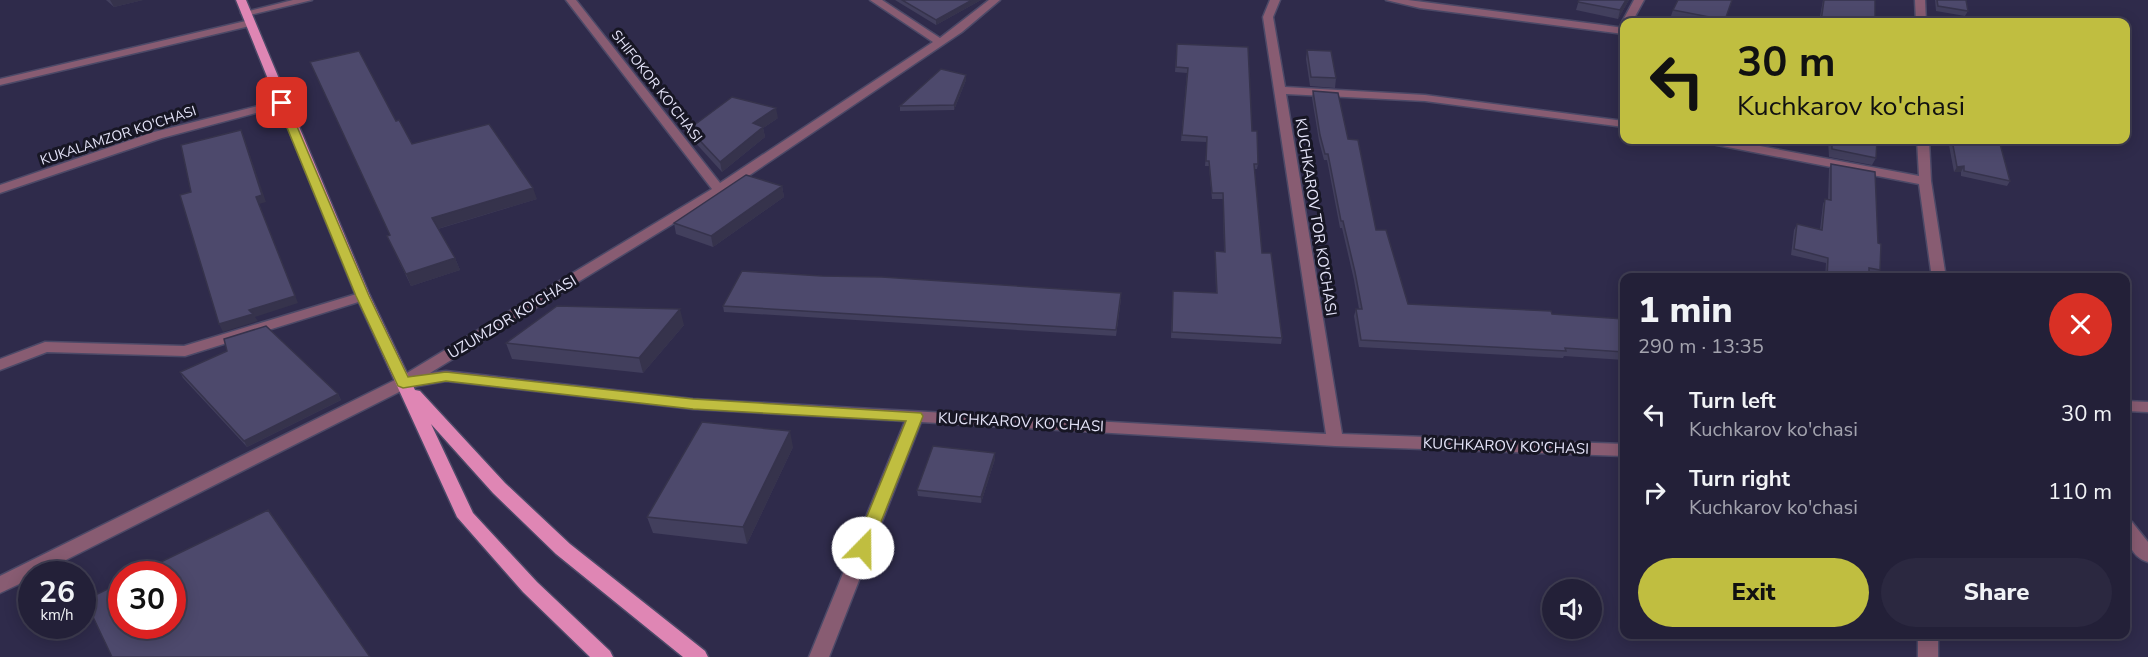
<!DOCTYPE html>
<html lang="en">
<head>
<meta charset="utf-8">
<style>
  :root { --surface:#232038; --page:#2b2840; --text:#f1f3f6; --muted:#a3a3ae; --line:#403e53; --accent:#c0be40 }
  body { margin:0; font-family:"Nunito Sans",sans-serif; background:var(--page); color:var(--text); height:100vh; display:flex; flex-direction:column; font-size:22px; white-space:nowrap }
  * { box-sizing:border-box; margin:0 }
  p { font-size:20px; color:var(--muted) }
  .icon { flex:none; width:33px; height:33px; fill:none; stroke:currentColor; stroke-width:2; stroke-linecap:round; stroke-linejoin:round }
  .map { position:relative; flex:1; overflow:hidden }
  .side { position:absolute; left:1620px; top:273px; width:510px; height:366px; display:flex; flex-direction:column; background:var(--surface); border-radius:12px; box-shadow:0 3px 15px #0003,0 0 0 2px var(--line) }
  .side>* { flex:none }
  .top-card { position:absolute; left:1620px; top:18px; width:510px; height:126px; border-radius:12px; box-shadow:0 3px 15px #0003,0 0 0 2px var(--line); background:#c0be40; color:#111; overflow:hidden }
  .buttons { position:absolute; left:1542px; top:579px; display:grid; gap:12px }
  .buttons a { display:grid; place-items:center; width:60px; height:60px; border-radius:50%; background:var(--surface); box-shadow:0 3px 15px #0003,0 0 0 2px var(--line); font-size:30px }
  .speed { position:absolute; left:18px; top:561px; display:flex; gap:12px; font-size:30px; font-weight:700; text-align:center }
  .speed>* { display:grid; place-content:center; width:78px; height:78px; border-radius:50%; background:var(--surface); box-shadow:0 3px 15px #0003,0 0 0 2px var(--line); line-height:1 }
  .speed small { font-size:15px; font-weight:400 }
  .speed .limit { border:9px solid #d22; background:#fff; color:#111 }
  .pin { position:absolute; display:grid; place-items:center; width:51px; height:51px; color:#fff; margin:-26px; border-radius:12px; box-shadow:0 3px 9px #0006 }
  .me { position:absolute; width:66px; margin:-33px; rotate:22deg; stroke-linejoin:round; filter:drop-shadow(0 0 4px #0008) }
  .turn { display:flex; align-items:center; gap:21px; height:126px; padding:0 18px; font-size:27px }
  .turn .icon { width:78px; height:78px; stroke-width:2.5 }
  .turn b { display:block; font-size:42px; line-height:51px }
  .round { display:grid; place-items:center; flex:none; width:63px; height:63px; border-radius:32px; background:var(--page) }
  .headline { display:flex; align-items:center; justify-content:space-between; height:102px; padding:0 18px }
  h1 { font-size:36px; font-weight:800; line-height:45px }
  .primary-button { display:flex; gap:12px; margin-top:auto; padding:12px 18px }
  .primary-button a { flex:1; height:69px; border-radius:36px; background:var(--accent); color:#111; font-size:24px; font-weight:800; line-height:69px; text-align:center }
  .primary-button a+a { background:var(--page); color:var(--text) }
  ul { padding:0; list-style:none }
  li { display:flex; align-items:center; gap:18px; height:78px; padding:0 18px }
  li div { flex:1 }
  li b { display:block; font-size:22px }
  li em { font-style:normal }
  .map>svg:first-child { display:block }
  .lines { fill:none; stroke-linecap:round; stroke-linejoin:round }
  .minor-casing { stroke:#4c4967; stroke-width:3 }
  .major-casing { stroke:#4c4967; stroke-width:3 }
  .minor { fill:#885c72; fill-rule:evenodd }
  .major { fill:#df86b4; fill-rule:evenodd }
  .wall { fill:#423f5d }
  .shaded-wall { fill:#36334c }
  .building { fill:#4d496c; stroke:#36334c; stroke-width:1.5 }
  .route { fill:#c0be40; stroke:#7d7c2a; stroke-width:1.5 }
  .labels { text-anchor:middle; stroke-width:6; stroke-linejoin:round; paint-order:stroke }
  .far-street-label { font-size:14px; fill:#e5e4f9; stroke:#171624 }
  .street-label { font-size:15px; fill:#e5e4f9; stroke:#171624 }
</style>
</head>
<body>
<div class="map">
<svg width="2148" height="657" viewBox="0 0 2148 657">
  <rect width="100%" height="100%" fill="#2f2b4b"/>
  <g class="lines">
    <defs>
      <path id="minor" d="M293 0H312L246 16 241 13Z
        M566 0H576L720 183 933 42 870 0H882L940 38 989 0H1000L962 32 723 193 430 373 446 371 693 399 1326 434 1263 17 1270 0H1280L1273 17 1285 87 1425 95 1624 121V127L1425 101 1286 94 1342 434 1624 444V456L1335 446 921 422 829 657H809L905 421 693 409 446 381 407 388 38 574H32V578L0 593V576L397 379 712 189Z
        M1386 0H1408L1595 24 1624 28V34L1420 8Z
        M1634 0H1644L1632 22 1623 24 1622 22Z
        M1915 0H1925L1926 22H1916Z
        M250 20 254 21V25L0 85V79Z
        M282 100 286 101V105L162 138 0 193V185L154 132Z
        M1706 140H1728L1919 176 1917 140H1929L1931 181 1946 278H1932L1919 184 1712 144Z
        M363 292 368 293 370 296 368 299 185 356 47 352 0 370V359L45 342 184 346Z
        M2126 401 2148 402V412L2126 411Z
        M2126 520 2132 522 2148 542V562C2130 557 2124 536 2126 520Z
        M1918 634H1938V657H1918Z"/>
      <path id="major" d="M236 0H246L370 296 415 390 420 391 505 483 570 544 705 651 708 657H683L556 554 493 493 431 424 473 513 537 582 610 651 613 657H590L523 592 457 517 356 296Z"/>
    </defs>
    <use href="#minor" class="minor-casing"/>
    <use href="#major" class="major-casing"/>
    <use href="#minor" class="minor"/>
    <use href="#major" class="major"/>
  </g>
  <path class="wall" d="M106 0H143L114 7Z
    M895 0H981L936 25Z
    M1579 0H1629L1618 19 1576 10Z
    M1732 0 1724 22H1669L1673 10Z
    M1823 0H1875V22H1819Z
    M1935 0H1966L1968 11 1965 16 1936 11Z
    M1177 44 1252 131 1258 164 1257 169H1254L1262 253 1282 338 1281 344 1171 338 1173 291 1216 293 1215 251 1224 252 1223 199H1212L1209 166H1205L1207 142 1181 141 1187 73 1175 72Z
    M1307 50 1336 78 1335 88 1310 86 1306 59Z
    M966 80 954 110 900 111V106Z
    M1313 91 1348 139 1376 230 1408 304 1624 319V360L1564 356 1563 358 1359 347 1354 316 1356 309H1359L1354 280 1342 228H1340L1327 160H1324L1319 141 1312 98Z
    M778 118 763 128 765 137 722 172 692 139 689 129Z
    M396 121 412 144 537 199 438 229 455 258 460 270 411 286 387 236 389 235Z
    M1828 140H1877L1876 158 1872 165 1829 157Z
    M1948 140H1999L2010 181 2007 186 1961 176V172H1954Z
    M1831 164 1878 243 1880 270 1877 276 1869 274V278H1825L1826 263 1791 255 1794 230 1797 224 1820 230 1823 204 1825 199H1828L1829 169Z
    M782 186 784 197 713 247 676 234 674 223Z
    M1121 299 1116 336 724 312 723 306Z
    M684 325 643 373 512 359 506 343Z
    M180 372 338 394 341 400 247 447 183 378Z
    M793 447 747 544 653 533 647 517Z
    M995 459 981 503 918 496 917 490Z"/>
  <path class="shaded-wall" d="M110 0H143L114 7Z
    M972 0H981L936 25V20Z
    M1626 0H1629L1618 19 1620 10Z
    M966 75V80L954 110V105Z
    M776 108 778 118 763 128 765 137 722 172 720 162 753 123Z
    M241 130 244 137 266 202 259 204 298 303 255 317 258 321 223 332 219 324 249 310 256 197Z
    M1964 166 1961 172H1954L1957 167Z
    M782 186 784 197 713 247 711 236Z
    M533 188 537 199 437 229 432 218Z
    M455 258 460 270 411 286 406 274Z
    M680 309 684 325 643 373 639 358Z
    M338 394 341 400 247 447 244 441Z
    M790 431 793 447 747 544 743 527Z
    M995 453V459L981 503V497Z"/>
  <path class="building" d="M902 0H972L936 20Z
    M1579 0H1626L1620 10 1578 2Z
    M1678 0H1732L1725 20 1673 10Z
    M1824 0H1875V22H1821Z
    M1937 0H1966L1968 11 1938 6Z
    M1957 17 1958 22H1941V18Z
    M1177 44 1248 47 1252 131H1257L1258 164H1254L1262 253H1271L1282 338 1172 332 1173 291 1217 293 1215 251 1225 252 1223 193H1212L1209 161H1206L1207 137 1182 135 1188 68 1176 67Z
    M1307 50 1331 51 1336 78 1311 77Z
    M359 51 396 121 399 120 412 144 489 124 533 188 432 218 455 258 406 274 387 236 390 235 310 62Z
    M941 69 966 75 954 105 900 106Z
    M1313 91 1338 93 1348 139 1358 140 1376 230H1386L1408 304 1551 311 1552 314 1624 319V352L1565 348 1566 351 1361 340 1356 309H1362L1355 272 1343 221H1341L1328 154H1325L1320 135Z
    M732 97 776 108 753 123 763 127 720 162 689 129Z
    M241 130 262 195 256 197 295 296 249 310 253 314 219 324 180 195 191 192 181 145Z
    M1832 140H1877L1876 158 1832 149Z
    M1952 140H1999L2010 181 1964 171V166L1957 167Z
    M1831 164 1875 172 1878 243 1881 244 1880 270 1869 268V278H1827L1828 258 1794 249 1797 224 1822 230 1825 199 1831 200Z
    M746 175 782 186 711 236 674 223Z
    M742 271 822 276 882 277 1121 293 1116 330 723 306Z
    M557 306 680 309 639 358 506 343Z
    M266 326 338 394 244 441 180 372 227 351 224 339Z
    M702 422 790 431 743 527 647 517Z
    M933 446 995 453 981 497 917 490Z
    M268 510 370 657H112L85 600 122 582V626H172V574H136Z"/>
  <path class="route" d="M282 100 287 103 369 296 408 377 446 372 693 399 921 413 923 416 869 552 863 554 857 552 854 548 906 421 693 409 446 381 403 388 398 386 356 296 277 103Z"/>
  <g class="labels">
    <g class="far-street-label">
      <text transform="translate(657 86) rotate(52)" y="5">SHIFOKOR KO'CHASI</text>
      <text transform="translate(118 135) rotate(-18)" y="5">KUKALAMZOR KO'CHASI</text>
    </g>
    <g class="street-label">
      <text transform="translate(1316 217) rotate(81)" y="5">KUCHKAROV TOR KO'CHASI</text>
      <text transform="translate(512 317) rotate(-31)" y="5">UZUMZOR KO'CHASI</text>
      <text transform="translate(1021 422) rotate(3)" y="5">KUCHKAROV KO'CHASI</text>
      <text transform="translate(1506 446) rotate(2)" y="5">KUCHKAROV KO'CHASI</text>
    </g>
  </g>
</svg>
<div class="buttons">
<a><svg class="icon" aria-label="sound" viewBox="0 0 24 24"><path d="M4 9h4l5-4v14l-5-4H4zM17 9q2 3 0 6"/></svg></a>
</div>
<div class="speed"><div>26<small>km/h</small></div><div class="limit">30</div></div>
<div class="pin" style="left:282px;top:103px;background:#d93025"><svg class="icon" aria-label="arrive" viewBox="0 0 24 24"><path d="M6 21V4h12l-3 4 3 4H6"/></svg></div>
<svg class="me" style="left:863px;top:548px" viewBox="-20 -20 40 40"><circle r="19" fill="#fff"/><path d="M0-13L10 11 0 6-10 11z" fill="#c0be40"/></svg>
<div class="top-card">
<div class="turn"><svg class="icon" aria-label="left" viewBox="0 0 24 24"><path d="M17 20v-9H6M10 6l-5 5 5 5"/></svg><div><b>30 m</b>Kuchkarov ko'chasi</div></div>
</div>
<section class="side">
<div class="headline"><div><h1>1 min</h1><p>290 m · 13:35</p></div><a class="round" style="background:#d93025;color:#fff"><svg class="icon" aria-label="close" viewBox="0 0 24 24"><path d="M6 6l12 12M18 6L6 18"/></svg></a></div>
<ul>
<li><svg class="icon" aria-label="left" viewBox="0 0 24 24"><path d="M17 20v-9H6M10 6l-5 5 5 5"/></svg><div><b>Turn left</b><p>Kuchkarov ko'chasi</p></div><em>30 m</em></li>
<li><svg class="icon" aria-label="right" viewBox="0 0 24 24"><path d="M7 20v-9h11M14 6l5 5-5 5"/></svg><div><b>Turn right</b><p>Kuchkarov ko'chasi</p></div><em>110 m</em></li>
</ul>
<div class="primary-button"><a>Exit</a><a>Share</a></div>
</section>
</div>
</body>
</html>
